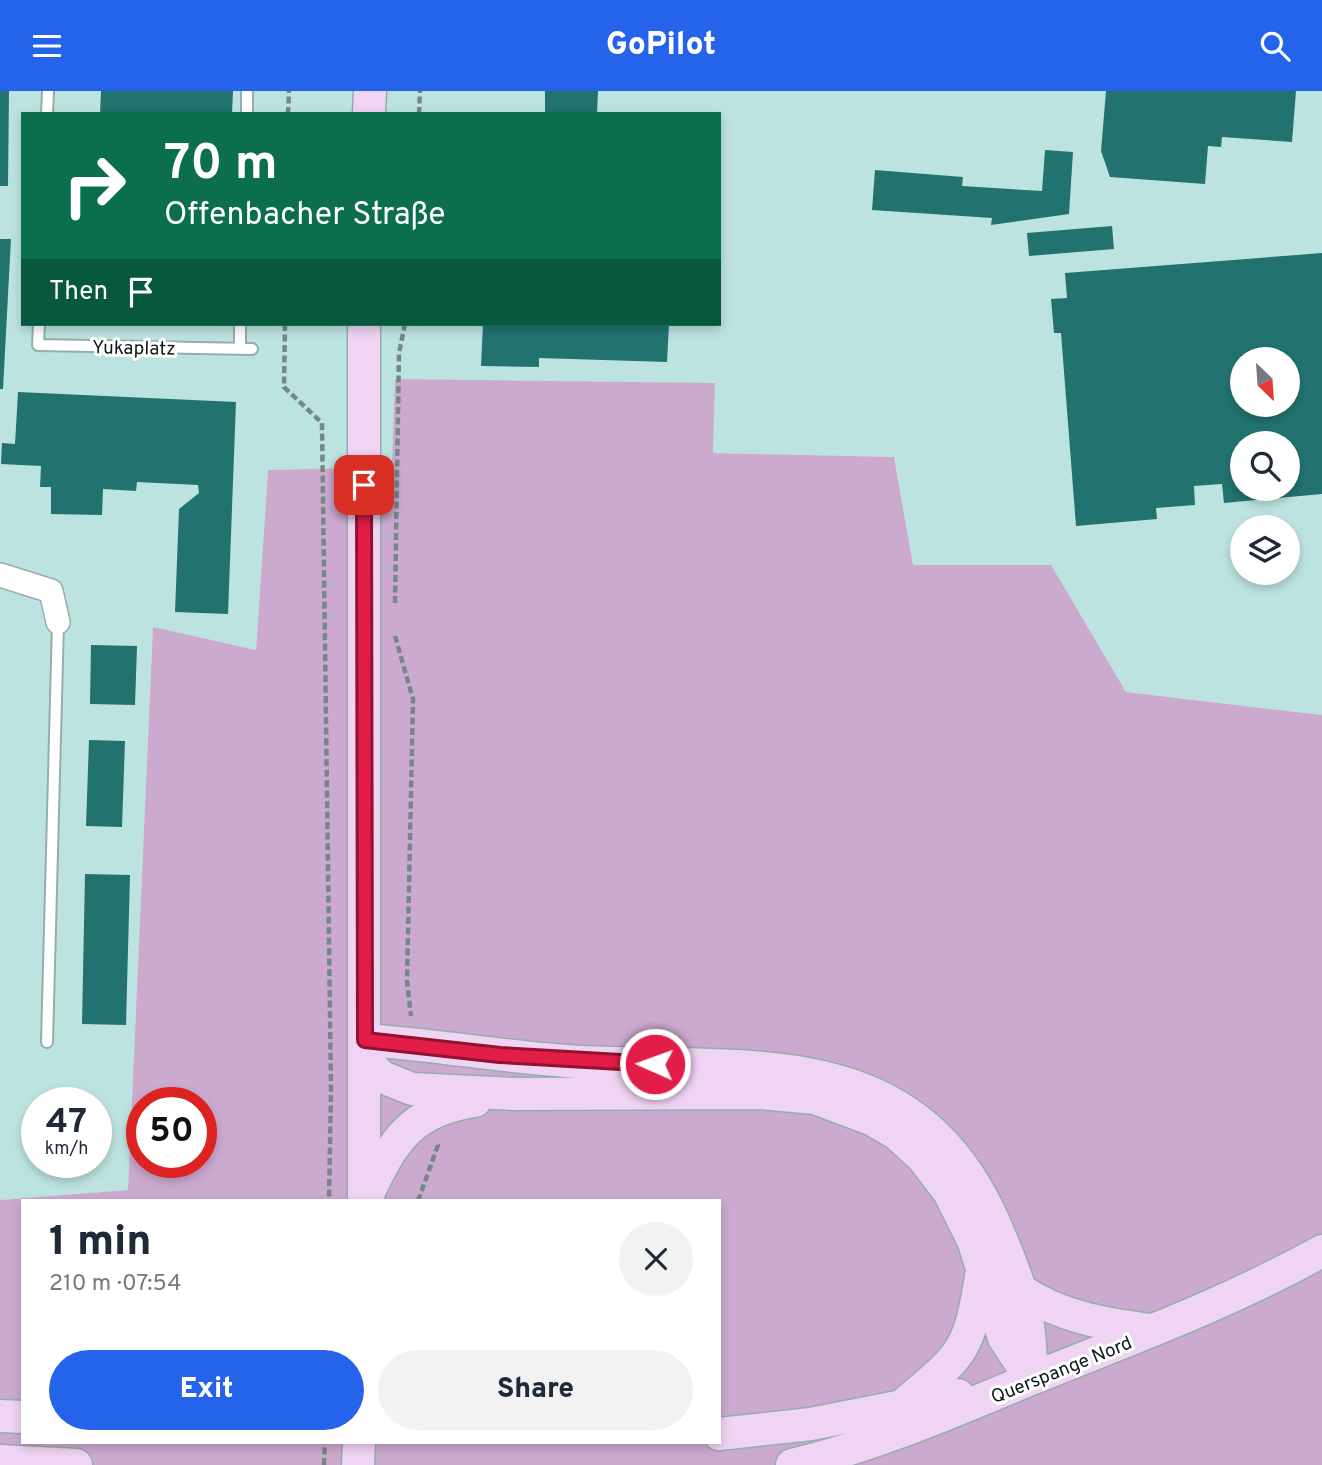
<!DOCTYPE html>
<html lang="en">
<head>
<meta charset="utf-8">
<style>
  :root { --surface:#fff; --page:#f2f2f3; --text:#1f2937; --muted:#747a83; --accent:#2563eb }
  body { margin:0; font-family:Overpass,sans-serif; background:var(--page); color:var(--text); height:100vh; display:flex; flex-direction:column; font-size:26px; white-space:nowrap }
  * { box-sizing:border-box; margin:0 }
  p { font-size:23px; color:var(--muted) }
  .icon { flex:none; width:38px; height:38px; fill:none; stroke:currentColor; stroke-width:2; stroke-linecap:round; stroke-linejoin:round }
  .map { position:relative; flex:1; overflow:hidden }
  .panel { position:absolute; left:21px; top:1108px; width:700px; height:245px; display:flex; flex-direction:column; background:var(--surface); border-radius:0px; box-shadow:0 4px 10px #0003 }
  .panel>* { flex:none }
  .banner { position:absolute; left:21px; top:21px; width:700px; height:214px; border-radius:0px; box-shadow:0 4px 10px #0003; background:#0b6e4f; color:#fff; overflow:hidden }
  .needle { width:46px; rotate:155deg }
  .fabs { position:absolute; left:1230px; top:256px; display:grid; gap:14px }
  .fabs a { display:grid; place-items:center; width:70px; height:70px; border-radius:50%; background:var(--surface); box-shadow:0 4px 10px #0003; font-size:35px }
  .speed { position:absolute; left:21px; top:996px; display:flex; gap:14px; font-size:35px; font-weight:700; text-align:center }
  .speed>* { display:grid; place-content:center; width:91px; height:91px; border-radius:50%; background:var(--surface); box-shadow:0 4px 10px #0003; line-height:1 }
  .speed small { font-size:18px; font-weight:400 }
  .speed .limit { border:10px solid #d22; background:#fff; color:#111 }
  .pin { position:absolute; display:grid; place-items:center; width:60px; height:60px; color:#fff; margin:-30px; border-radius:14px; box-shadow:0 4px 10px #0006 }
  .me { position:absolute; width:77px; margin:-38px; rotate:272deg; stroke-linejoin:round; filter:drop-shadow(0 0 5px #0008) }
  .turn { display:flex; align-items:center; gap:24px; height:147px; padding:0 28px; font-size:32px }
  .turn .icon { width:91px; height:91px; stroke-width:2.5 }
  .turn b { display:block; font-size:49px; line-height:60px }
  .then { display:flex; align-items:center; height:66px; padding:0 28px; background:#0003; gap:14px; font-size:26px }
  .round { display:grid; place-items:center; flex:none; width:74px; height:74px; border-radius:37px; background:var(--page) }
  .head { display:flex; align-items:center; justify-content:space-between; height:119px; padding:0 28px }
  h1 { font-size:42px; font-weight:800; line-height:52px }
  .action { display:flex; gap:14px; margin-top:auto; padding:14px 28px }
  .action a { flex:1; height:80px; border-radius:42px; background:var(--accent); color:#fff; font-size:28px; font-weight:800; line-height:80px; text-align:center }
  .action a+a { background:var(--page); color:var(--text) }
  header { display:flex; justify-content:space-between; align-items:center; height:91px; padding:0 28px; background:var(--accent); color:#fff; font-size:32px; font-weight:800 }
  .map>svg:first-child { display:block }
  .built { fill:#bde3e0; fill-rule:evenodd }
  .green { fill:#ccaad0; fill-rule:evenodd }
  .building { fill:#227370; fill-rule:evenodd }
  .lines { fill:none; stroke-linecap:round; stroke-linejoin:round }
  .lane-casing { stroke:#93aeac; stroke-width:14 }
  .street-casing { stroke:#93aeac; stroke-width:26 }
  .secondary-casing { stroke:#93aeac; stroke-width:35 }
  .path { stroke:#758887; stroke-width:4.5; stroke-dasharray:7 3.5; stroke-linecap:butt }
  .lane { stroke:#fff; stroke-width:10 }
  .street { stroke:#fff; stroke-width:23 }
  .secondary { stroke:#efd4f3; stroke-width:32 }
  .route-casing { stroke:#92132f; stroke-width:18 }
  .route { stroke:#e11d48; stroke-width:12 }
  .labels { text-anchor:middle; stroke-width:6; stroke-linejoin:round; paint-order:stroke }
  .street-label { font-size:19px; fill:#111b1a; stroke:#fff }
</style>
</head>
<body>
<header><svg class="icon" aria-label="menu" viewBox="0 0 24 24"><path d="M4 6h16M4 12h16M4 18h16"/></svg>GoPilot<svg class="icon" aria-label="search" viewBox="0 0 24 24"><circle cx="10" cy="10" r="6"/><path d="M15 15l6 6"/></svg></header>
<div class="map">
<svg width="1322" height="1374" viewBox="0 0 1322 1374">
  <rect width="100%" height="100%" fill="#d3efed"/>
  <path class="built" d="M0 0H1322V624L1126 601 1051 475 913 474 894 366 713 362 715 292 392 376 268 379 256 559 153 537 128 1099 0 1109ZM23 23H719V233H23ZM1242 268H1288V313H1242ZM1242 352H1288V397H1242ZM1242 436H1288V481H1242ZM37 1012H96V1071H37Z"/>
  <path class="green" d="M395 288 715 292 713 362 894 366 913 474H1051L1126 601 1322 624V1374H0V1109L128 1099 153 536 256 559 268 379 392 376ZM142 1012H201V1071H142ZM23 1110H719V1351H23Z"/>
  <path class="building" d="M0 0H9L8 95H0Z
    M101 0H233L232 23H100Z
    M545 0H598L597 23H545Z
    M1106 0H1296L1292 51 1222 46 1221 56 1208 55 1205 93 1110 86 1101 60Z
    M1045 59 1073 61 1069 123 991 134 992 127 872 119 875 79 963 86 962 95 1042 100Z
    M1112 135 1114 158 1029 165 1027 142Z
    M0 148H11L3 298H0Z
    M1322 162V403L1224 412 1222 393 1194 395 1195 414 1156 417 1157 428 1076 435 1061 242H1054L1051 208 1067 207 1065 182ZM1242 268H1288V313H1242ZM1242 352H1288V397H1242Z
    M483 233H669L667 271 539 267V276L481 275Z
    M18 301 236 311 228 523 175 521 179 418 199 402 198 394 137 391 136 400 103 398 102 424 51 423V396H40L41 375 1 373 2 352 15 353Z
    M91 554 137 555 135 614 90 613Z
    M89 649 125 650 122 736 86 735Z
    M85 783 130 784 126 934 82 933Z"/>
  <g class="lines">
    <defs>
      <path id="lane" d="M47 23 48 0
        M247 23V0
        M39 233 38 254 252 258
        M240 258V233
        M47 951 58 531"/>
      <path id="street" d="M0 484 51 500 58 531"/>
      <path id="secondary" d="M369 23 370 0
        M365 949C438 954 509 967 581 971 751 979 916 948 996 1136 1021 1194 1032 1224 1031 1288
        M366 970 382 986 412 998 514 1003 761 1002 815 1007 871 1028 897 1043 923 1067 949 1101 973 1149 1004 1247 1031 1288
        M368 1103C393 1049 412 1019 475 1010
        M364 1110V233
        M1022 1200C1061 1226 1104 1233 1150 1239
        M903 1314C961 1264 969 1263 981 1185
        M0 1325 23 1326
        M719 1343 811 1333 958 1304
        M0 1370 76 1374
        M358 1374 359 1351
        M792 1374C876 1354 952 1321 1031 1288 1130 1248 1229 1212 1322 1160"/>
    </defs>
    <use href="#lane" class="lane-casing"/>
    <use href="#street" class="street-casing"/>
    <use href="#secondary" class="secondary-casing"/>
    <path class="path" d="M288 23 289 0
      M419 23 420 0
      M285 233 284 296 322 332 331 999 329 1110
      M395 512 399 262 405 233
      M395 545 413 608 407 890 411 925
      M418 1110 438 1054 436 1052
      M324 1374 325 1351"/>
    <use href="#lane" class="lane"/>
    <use href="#street" class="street"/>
    <use href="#secondary" class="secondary"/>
  </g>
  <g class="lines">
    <defs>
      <path id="route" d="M364 394 365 949 500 964 655 973"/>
    </defs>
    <use href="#route" class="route-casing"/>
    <use href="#route" class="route"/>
  </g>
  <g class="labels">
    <g class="street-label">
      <text transform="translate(134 256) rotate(1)" y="7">Yukaplatz</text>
      <text transform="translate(1061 1278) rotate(-22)" y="7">Querspange Nord</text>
    </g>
  </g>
</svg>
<div class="fabs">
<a><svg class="needle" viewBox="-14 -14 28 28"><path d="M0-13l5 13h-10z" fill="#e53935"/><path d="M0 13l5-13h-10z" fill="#747a83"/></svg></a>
<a><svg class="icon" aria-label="search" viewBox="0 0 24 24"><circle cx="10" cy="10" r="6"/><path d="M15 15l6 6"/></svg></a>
<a><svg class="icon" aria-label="layers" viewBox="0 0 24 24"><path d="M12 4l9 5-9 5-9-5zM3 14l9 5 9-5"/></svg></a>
</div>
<div class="speed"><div>47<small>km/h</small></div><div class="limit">50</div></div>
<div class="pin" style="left:364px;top:394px;background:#d93025"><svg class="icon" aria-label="arrive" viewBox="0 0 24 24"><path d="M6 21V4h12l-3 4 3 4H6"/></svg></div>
<svg class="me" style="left:655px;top:973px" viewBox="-20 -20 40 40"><circle r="17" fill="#e11d48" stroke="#fff" stroke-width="3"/><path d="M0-11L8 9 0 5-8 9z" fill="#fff"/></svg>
<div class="banner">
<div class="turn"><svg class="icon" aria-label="right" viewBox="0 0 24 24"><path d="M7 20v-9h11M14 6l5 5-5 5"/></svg><div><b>70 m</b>Offenbacher Straße</div></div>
<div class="then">Then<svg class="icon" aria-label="arrive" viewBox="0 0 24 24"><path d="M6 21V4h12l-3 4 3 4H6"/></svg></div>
</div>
<section class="panel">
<div class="head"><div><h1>1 min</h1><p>210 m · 07:54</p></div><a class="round"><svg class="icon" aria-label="close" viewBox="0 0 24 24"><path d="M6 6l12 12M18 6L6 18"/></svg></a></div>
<div class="action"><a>Exit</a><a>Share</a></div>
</section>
</div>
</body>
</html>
